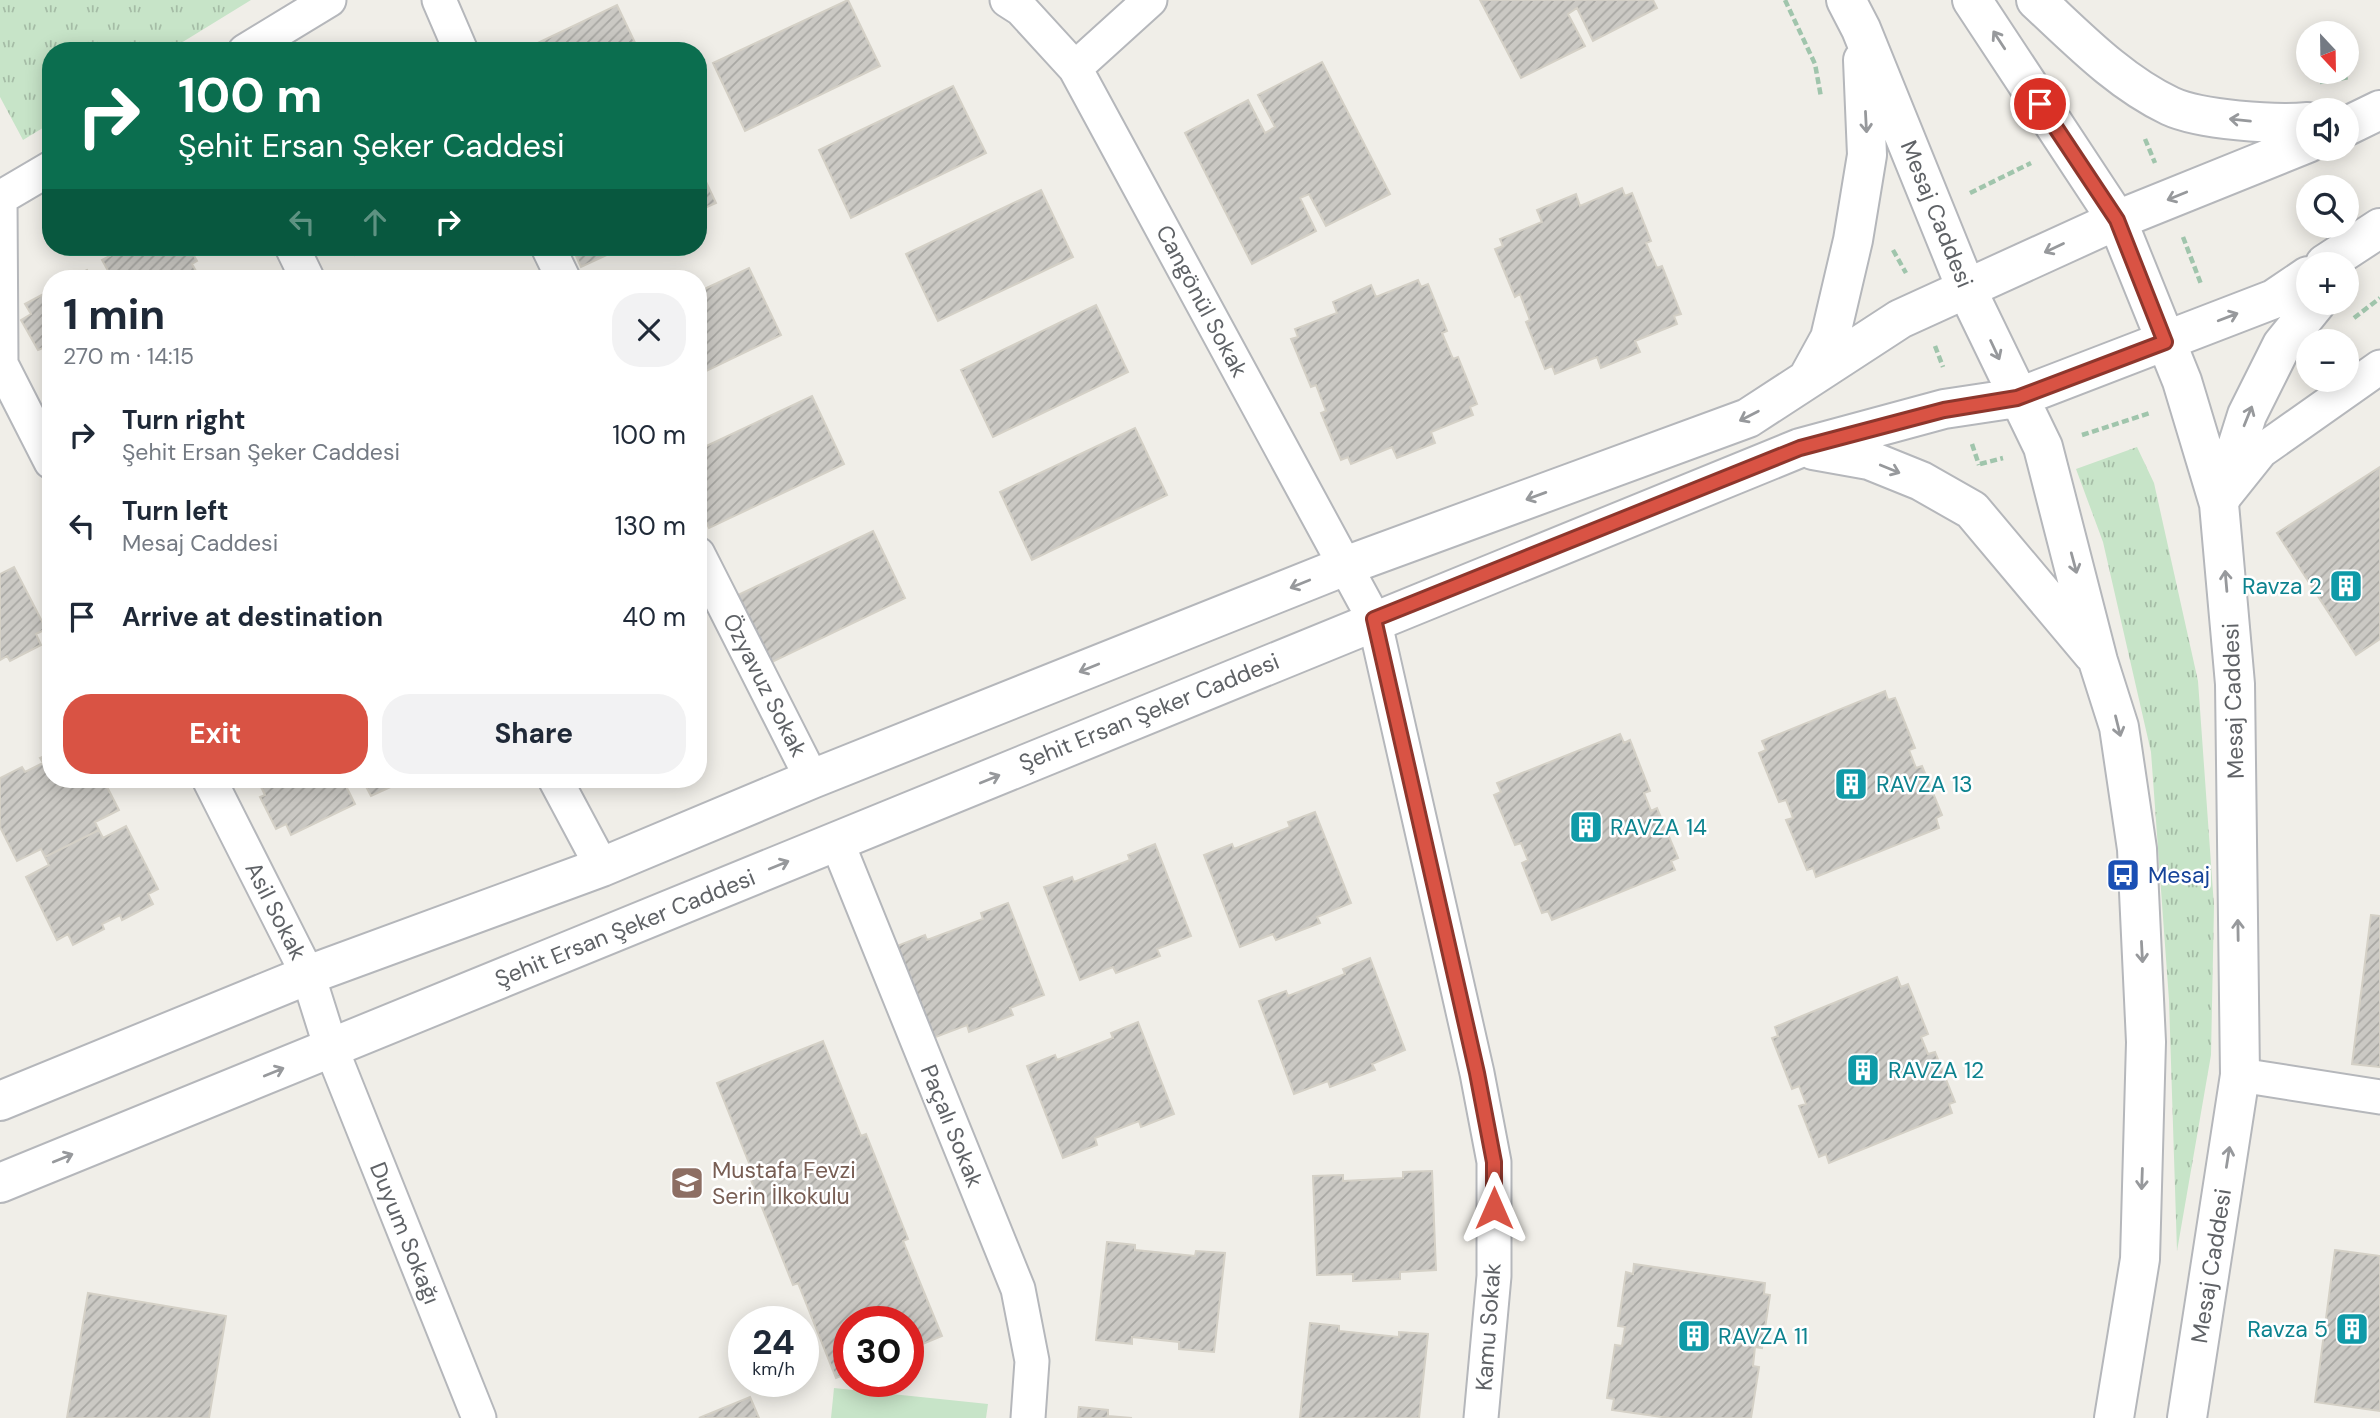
<!DOCTYPE html>
<html lang="en">
<head>
<meta charset="utf-8">
<style>
  :root { --surface:#fff; --page:#f2f2f3; --text:#1f2937; --muted:#747a83; --accent:#d95344 }
  body { margin:0; font-family:"DM Sans",sans-serif; background:var(--page); color:var(--text); height:100vh; display:flex; flex-direction:column; font-size:26px; white-space:nowrap }
  * { box-sizing:border-box; margin:0 }
  p { font-size:23px; color:var(--muted) }
  .icon { flex:none; width:38px; height:38px; fill:none; stroke:currentColor; stroke-width:2; stroke-linecap:round; stroke-linejoin:round }
  .map { position:relative; flex:1; overflow:hidden }
  .sheet { position:absolute; left:42px; top:270px; width:665px; height:518px; display:flex; flex-direction:column; background:var(--surface); border-radius:28px; box-shadow:0 4px 18px #0003 }
  .sheet>* { flex:none }
  .top-card { position:absolute; left:42px; top:42px; width:665px; height:214px; border-radius:28px; box-shadow:0 4px 18px #0003; background:#0b6e4f; color:#fff; overflow:hidden }
  .needle { width:46px; rotate:158deg }
  .tools { position:absolute; left:2296px; top:21px; display:grid; gap:14px }
  .tools a { display:grid; place-items:center; width:63px; height:63px; border-radius:50%; background:var(--surface); box-shadow:0 4px 18px #0003; font-size:35px }
  .speed { position:absolute; left:728px; top:1306px; display:flex; gap:14px; font-size:35px; font-weight:700; text-align:center }
  .speed>* { display:grid; place-content:center; width:91px; height:91px; border-radius:50%; background:var(--surface); box-shadow:0 4px 18px #0003; line-height:1 }
  .speed small { font-size:18px; font-weight:400 }
  .speed .limit { border:10px solid #d22; background:#fff; color:#111 }
  .pin { position:absolute; display:grid; place-items:center; width:60px; height:60px; color:#fff; margin:-30px; border:4px solid #fff; border-radius:50%; box-shadow:0 2px 7px #0007 }
  .me { position:absolute; width:77px; margin:-38px; rotate:0deg; stroke-linejoin:round; filter:drop-shadow(0 0 5px #0008) }
  .turn { display:flex; align-items:center; gap:24px; height:147px; padding:0 21px; font-size:32px }
  .turn .icon { width:91px; height:91px; stroke-width:2.5 }
  .turn b { display:block; font-size:49px; line-height:60px }
  .lanes { display:flex; align-items:center; height:66px; padding:0 21px; background:#0003; justify-content:center; gap:35px; direction:ltr }
  .lanes .off { opacity:.35 }
  .round { display:grid; place-items:center; flex:none; width:74px; height:74px; border-radius:28px; background:var(--page) }
  .summary { display:flex; align-items:center; justify-content:space-between; height:119px; padding:0 21px }
  h1 { font-size:42px; font-weight:700; line-height:52px }
  .action { display:flex; gap:14px; margin-top:auto; padding:14px 21px }
  .action a { flex:1; height:80px; border-radius:28px; background:var(--accent); color:#fff; font-size:28px; font-weight:700; line-height:80px; text-align:center }
  .action a+a { background:var(--page); color:var(--text) }
  ul { padding:0; list-style:none }
  li { display:flex; align-items:center; gap:21px; height:91px; padding:0 21px }
  li div { flex:1 }
  li b { display:block; font-size:26px }
  li em { font-style:normal }
  .map>svg:first-child { display:block }
  .grass { fill:url(#grass-tufts) }
  .pitch { fill:#c7e4c8 }
  .building { fill:url(#building-hatch); stroke:#d4d0c6; stroke-width:2 }
  .lines { fill:none; stroke-linecap:round; stroke-linejoin:round }
  .minor-casing { stroke:#b5b7bb; stroke-width:37 }
  .tertiary-casing { stroke:#b5b7bb; stroke-width:42 }
  .path { stroke:#a0c5ac; stroke-width:4.5; stroke-dasharray:7 3.5; stroke-linecap:butt }
  .minor { stroke:#fff; stroke-width:33 }
  .tertiary { stroke:#fff; stroke-width:38 }
  .oneway { stroke:#97999c }
  .route-casing { stroke:#8d362c; stroke-width:18 }
  .route { stroke:#d95344; stroke-width:12 }
  .labels { text-anchor:middle; stroke-width:5; stroke-linejoin:round; paint-order:stroke }
  .street-label { font-size:23px; fill:#5f6266; stroke:#fff }
  .culture-label { font-size:23px; fill:#0d838f; stroke:#fff; text-anchor:start }
  .transit-label { font-size:23px; fill:#164399; stroke:#fff; text-anchor:start }
  .education-label { font-size:23px; fill:#785e54; stroke:#fff; text-anchor:start }
</style>
</head>
<body>
<div class="map">
<svg width="2380" height="1418" viewBox="0 0 2380 1418">
  <defs>
    <pattern id="grass-tufts" width="24" height="20" patternUnits="userSpaceOnUse" patternTransform="scale(1.75)"><rect width="24" height="20" fill="#c7e4c8"/><path d="M3 7l-1-3M5 7V3M7 7l1-3M15 17l-1-3M17 17v-4M19 17l1-3" fill="none" stroke="#a5bca6"/></pattern>
    <pattern id="building-hatch" width="6" height="6" patternUnits="userSpaceOnUse" patternTransform="scale(1.75)"><rect width="6" height="6" fill="#cbc9c4"/><path d="M-1 1l2-2M0 6l6-6M5 7l2-2" fill="none" stroke="#a8a7a3"/></pattern>
  </defs>
  <rect width="100%" height="100%" fill="#f0eee8"/>
  <path class="grass" d="M0 0H251L168 51H51V123L23 140 0 97Z
    M2137 447 2154 483 2198 681 2214 906 2211 1055 2177 1251 2169 1000 2151 752 2103 542 2076 469Z"/>
  <path class="pitch" d="M834 1388 988 1404 986 1418H831Z"/>
  <path class="building" d="M848 0 880 66 745 131 713 63Z
    M1480 0H1653L1657 8 1593 41 1577 8 1568 14 1585 46 1521 78Z
    M617 5 639 51H521Z
    M1322 62 1390 194 1326 226 1309 194 1300 198 1316 231 1252 264 1185 133 1248 100 1265 133 1275 127 1258 95Z
    M953 86 986 153 851 218 819 150Z
    M698 165 716 203 698 211Z
    M1622 188 1625 196 1632 193 1651 241 1646 243 1657 268 1662 266 1681 314 1674 316 1677 324 1635 341 1640 352 1601 368 1597 357 1555 374 1552 366 1545 369 1526 322 1530 320 1520 294 1515 297 1495 249 1503 246 1500 239 1542 222 1537 210 1576 194 1580 206Z
    M1041 190 1073 257 938 321 906 254Z
    M127 247H189L197 261 192 264 200 278H112L102 260Z
    M351 247H372L355 255Z
    M572 247H624L581 267Z
    M749 268 781 335 698 375V292Z
    M87 270 91 278H71Z
    M1418 280 1421 287 1428 284 1447 331 1442 333 1453 359 1458 357 1477 404 1470 407 1473 415 1431 432 1435 443 1397 458 1392 447 1351 464 1348 457 1341 460 1321 413 1326 411 1316 385 1311 387 1291 339 1298 337 1295 329 1337 313 1333 302 1371 285 1376 297Z
    M51 290V363L43 348 38 350 21 320 31 314 25 304Z
    M1096 305 1128 372 993 437 961 370Z
    M812 396 844 464 709 528 698 505V450Z
    M1135 428 1167 495 1032 560 1000 492Z
    M2380 467V639L2356 655 2277 533Z
    M873 531 905 598 770 663 738 595Z
    M14 567 46 629 36 634 41 645 10 661 7 656 0 660V574Z
    M1885 691 1888 700 1895 698 1915 748 1909 750 1916 768 1922 766 1942 815 1936 818 1939 828 1816 877 1813 868 1807 870 1786 820 1793 818 1786 800 1779 802 1759 753 1766 750 1762 741Z
    M1620 734 1624 743 1630 740 1650 791 1644 793 1651 811 1657 808 1678 858 1671 861 1675 870 1552 920 1548 911 1542 913 1522 863 1528 860 1521 843 1515 845 1494 795 1501 792 1497 783Z
    M51 753V779H103L119 810 95 822 99 830 45 857 41 849 17 861 0 827V778L22 767 25 772 43 763 40 758Z
    M257 779H346L343 780 355 804 291 835 286 824 276 829 260 797 265 795Z
    M362 779H408L371 796Z
    M1315 812 1351 903 1317 917 1320 923 1276 940 1273 934 1240 947 1204 855 1232 844 1234 849 1290 827 1288 822Z
    M126 826 158 889 148 894 153 904 122 920 120 915 102 924 104 929 73 945 68 934 57 940 26 877 49 865 45 857 99 830 103 838Z
    M1155 844 1191 936 1157 949 1160 956 1116 973 1113 967 1080 980 1044 887 1072 877 1074 882 1130 860 1128 855Z
    M1008 903 1044 995 1010 1008 1013 1015 969 1032 967 1025 933 1038 897 946 925 935 927 940 983 919 981 913Z
    M2371 915 2380 916V1067L2352 1064Z
    M1370 958 1405 1050 1372 1064 1375 1070 1330 1087 1328 1081 1294 1094 1259 1001 1286 991 1288 996 1345 974 1343 969Z
    M1897 977 1901 987 1908 984 1928 1034 1921 1037 1928 1054 1935 1052 1955 1102 1949 1104 1952 1113 1829 1163 1826 1154 1819 1157 1799 1106 1806 1104 1799 1086 1792 1089 1772 1038 1778 1036 1775 1027Z
    M1138 1022 1174 1114 1141 1127 1139 1121 1095 1138 1097 1145 1063 1158 1027 1066 1055 1055 1057 1060 1113 1038 1111 1033Z
    M823 1041 861 1136 866 1134 908 1239 903 1241 942 1336 908 1350V1321H849V1373L836 1378 798 1283 793 1285 751 1180 755 1178 717 1083Z
    M1432 1171 1436 1270 1400 1272V1279L1353 1281V1274L1317 1275 1313 1176 1343 1175V1181L1403 1178V1172Z
    M1107 1242 1135 1245V1250L1195 1256 1196 1251 1225 1253 1214 1352 1179 1349V1342L1132 1337V1344L1096 1340Z
    M2335 1250 2380 1256V1411L2315 1402Z
    M1634 1264 1765 1283 1764 1294 1770 1295 1762 1348 1755 1347 1753 1366 1759 1367 1751 1418H1669L1612 1410 1614 1399 1607 1398 1615 1345 1622 1346 1625 1327 1618 1326 1626 1272 1633 1274Z
    M88 1293 226 1316 209 1418H67Z
    M1310 1323 1339 1326V1331L1399 1337V1332L1428 1334 1419 1418H1300Z
    M750 1397 759 1418H699Z
    M1079 1407 1108 1410V1416L1132 1418H1078Z"/>
  <g class="lines">
    <defs>
      <path id="minor" d="M439 0 461 51
        M1007 0 1021 9 1075 68 1374 619 1477 1073 1494 1162V1276L1481 1418
        M245 51 329 0
        M1075 68 1150 0
        M0 198 1 364 51 462
        M0 198 51 168
        M292 247 307 278
        M548 247 563 278
        M2225 496 2261 451 2380 367
        M698 554 812 779
        M209 779 308 975 331 1048 479 1418
        M555 779 602 867
        M837 842 1018 1289 1032 1361 1028 1418
        M2240 1075 2380 1097"/>
      <path id="tertiary" d="M1846 0 1861 29 1966 288 2043 447 2098 661 2119 727 2137 849 2146 1042 2140 1259 2114 1418
        M1972 0 2117 220 2182 381 2219 504 2235 684 2240 1075 2187 1418
        M2036 0C2077 38 2119 82 2170 106 2200 120 2275 125 2308 122
        M2347 126 2380 110
        M2325 264 2380 228
        M1808 378 1830 338 1853 240 1867 155 1863 60
        M1813 450 1869 460 1921 481 1972 510 2093 654
        M2219 504 2247 415 2282 345 2316 303
        M0 1101 308 975 602 867 812 779 1345 566 1748 418 1900 319 2117 220 2308 143
        M0 1183 1800 448 1944 409 2017 398 2274 299 2308 276"/>
    </defs>
    <use href="#minor" class="minor-casing"/>
    <use href="#tertiary" class="tertiary-casing"/>
    <path class="path" d="M1785 0 1815 64 1821 97
      M2320 82 2349 77
      M2145 139 2155 163
      M1970 193 2031 163
      M2183 237 2201 284
      M1893 250 1906 273
      M2354 318 2380 298
      M1935 346 1943 367
      M2082 435 2150 413
      M1972 444 1979 465
      M1980 464 2003 458"/>
    <use href="#minor" class="minor"/>
    <use href="#tertiary" class="tertiary"/>
  </g>
  <defs><path id="oneway-shaft" d="M-6 0H5M1.5-3L5.5 0L1.5 3" fill="none" stroke-width="1.6" stroke-linecap="round" stroke-linejoin="round" transform="scale(1.75)"/></defs>
  <g class="oneway">
    <use href="#oneway-shaft" transform="translate(1999 40) rotate(-123)"/>
    <use href="#oneway-shaft" transform="translate(2240 120) rotate(-174)"/>
    <use href="#oneway-shaft" transform="translate(1866 122) rotate(87)"/>
    <use href="#oneway-shaft" transform="translate(2177 196) rotate(158)"/>
    <use href="#oneway-shaft" transform="translate(2054 248) rotate(155)"/>
    <use href="#oneway-shaft" transform="translate(2228 317) rotate(-21)"/>
    <use href="#oneway-shaft" transform="translate(1995 350) rotate(65)"/>
    <use href="#oneway-shaft" transform="translate(1749 416) rotate(153)"/>
    <use href="#oneway-shaft" transform="translate(2248 416) rotate(-68)"/>
    <use href="#oneway-shaft" transform="translate(1890 469) rotate(22)"/>
    <use href="#oneway-shaft" transform="translate(1536 496) rotate(160)"/>
    <use href="#oneway-shaft" transform="translate(2074 563) rotate(75)"/>
    <use href="#oneway-shaft" transform="translate(2226 581) rotate(-95)"/>
    <use href="#oneway-shaft" transform="translate(1300 584) rotate(158)"/>
    <use href="#oneway-shaft" transform="translate(1089 668) rotate(158)"/>
    <use href="#oneway-shaft" transform="translate(2118 726) rotate(76)"/>
    <use href="#oneway-shaft" transform="translate(990 779) rotate(-22)"/>
    <use href="#oneway-shaft" transform="translate(779 865) rotate(-22)"/>
    <use href="#oneway-shaft" transform="translate(2238 930) rotate(-91)"/>
    <use href="#oneway-shaft" transform="translate(2142 952) rotate(87)"/>
    <use href="#oneway-shaft" transform="translate(274 1072) rotate(-22)"/>
    <use href="#oneway-shaft" transform="translate(2228 1157) rotate(-81)"/>
    <use href="#oneway-shaft" transform="translate(63 1158) rotate(-22)"/>
    <use href="#oneway-shaft" transform="translate(2142 1179) rotate(92)"/>
  </g>
  <g class="lines">
    <defs>
      <path id="route" d="M1494 1208V1162L1477 1073 1374 619 1800 448 1944 410 2017 398 2165 342 2117 220 2040 104"/>
    </defs>
    <use href="#route" class="route-casing"/>
    <use href="#route" class="route"/>
  </g>
  <defs>
    <symbol id="building-square" viewBox="-11 -11 22 22"><rect x="-9" y="-9" width="18" height="18" rx="4" fill="#0f9aa8" stroke="#fff"/><path d="M-4-6H4V6H1V3H-1V6H-4ZM-2.5-4.3h1.7v1.8h-1.7ZM.8-4.3h1.7v1.8H.8ZM-2.5-1h1.7V.8h-1.7ZM.8-1h1.7V.8H.8Z" fill="#fff"/></symbol>
    <symbol id="bus-square" viewBox="-11 -11 22 22"><rect x="-9" y="-9" width="18" height="18" rx="4" fill="#1a4fb4" stroke="#fff"/><path d="M-5-6H5V4H4V6H2V4H-2V6H-4V4H-5ZM-3.5-4V0h7V-4ZM-3.5 1.2v1.5H-2V1.2ZM2 1.2v1.5H3.5V1.2Z" fill="#fff"/></symbol>
    <symbol id="school-square" viewBox="-11 -11 22 22"><rect x="-9" y="-9" width="18" height="18" rx="4" fill="#8d6e63" stroke="#fff"/><path d="M0-5L7-2L0 1L-7-2ZM-4 1L0 2.5L4 1V4Q0 6-4 4Z" fill="#fff"/></symbol>
  </defs>
  <g fill-rule="evenodd">
    <use href="#building-square" x="2327" y="567" width="38" height="38"/>
    <use href="#building-square" x="1832" y="765" width="38" height="38"/>
    <use href="#building-square" x="1567" y="808" width="38" height="38"/>
    <use href="#bus-square" x="2104" y="856" width="38" height="38"/>
    <use href="#building-square" x="1844" y="1051" width="38" height="38"/>
    <use href="#school-square" x="668" y="1164" width="38" height="38"/>
    <use href="#building-square" x="2333" y="1310" width="38" height="38"/>
    <use href="#building-square" x="1675" y="1317" width="38" height="38"/>
  </g>
  <g class="labels">
    <g class="street-label">
      <text transform="translate(1937 214) rotate(68)" y="8">Mesaj Caddesi</text>
      <text transform="translate(1202 301) rotate(62)" y="8">Cangönül Sokak</text>
      <text transform="translate(765 685) rotate(63)" y="8">Özyavuz Sokak</text>
      <text transform="translate(2233 701) rotate(-92)" y="8">Mesaj Caddesi</text>
      <text transform="translate(1149 712) rotate(-22)" y="8">Şehit Ersan Şeker Caddesi</text>
      <text transform="translate(276 911) rotate(63)" y="8">Asil Sokak</text>
      <text transform="translate(625 928) rotate(-22)" y="8">Şehit Ersan Şeker Caddesi</text>
      <text transform="translate(952 1126) rotate(68)" y="8">Paçalı Sokak</text>
      <text transform="translate(405 1233) rotate(68)" y="8">Duyum Sokağı</text>
      <text transform="translate(2211 1266) rotate(-81)" y="8">Mesaj Caddesi</text>
      <text transform="translate(1488 1327) rotate(-86)" y="8">Kamu Sokak</text>
    </g>
    <g class="culture-label">
      <text x="2322" y="594" text-anchor="end">Ravza 2</text>
      <text x="1876" y="792">RAVZA 13</text>
      <text x="1610" y="835">RAVZA 14</text>
      <text x="1888" y="1078">RAVZA 12</text>
      <text x="2328" y="1337" text-anchor="end">Ravza 5</text>
      <text x="1718" y="1344">RAVZA 11</text>
    </g>
    <g class="transit-label">
      <text x="2148" y="883">Mesaj</text>
    </g>
    <g class="education-label">
      <text x="712" y="1178">Mustafa Fevzi<tspan x="712" dy="26">Serin İlkokulu</tspan></text>
    </g>
  </g>
</svg>
<div class="tools">
<a><svg class="needle" viewBox="-14 -14 28 28"><path d="M0-13l5 13h-10z" fill="#e53935"/><path d="M0 13l5-13h-10z" fill="#747a83"/></svg></a>
<a><svg class="icon" aria-label="sound" viewBox="0 0 24 24"><path d="M4 9h4l5-4v14l-5-4H4zM17 9q2 3 0 6"/></svg></a>
<a><svg class="icon" aria-label="search" viewBox="0 0 24 24"><circle cx="10" cy="10" r="6"/><path d="M15 15l6 6"/></svg></a>
<a>+</a>
<a>−</a>
</div>
<div class="speed"><div>24<small>km/h</small></div><div class="limit">30</div></div>
<div class="pin" style="left:2040px;top:104px;background:#d93025"><svg class="icon" aria-label="arrive" viewBox="0 0 24 24"><path d="M6 21V4h12l-3 4 3 4H6"/></svg></div>
<svg class="me" style="left:1494px;top:1208px" viewBox="-20 -20 40 40"><path d="M0-17L14 15 0 8-14 15z" fill="#d95344" stroke="#fff" stroke-width="4"/></svg>
<div class="top-card">
<div class="turn"><svg class="icon" aria-label="right" viewBox="0 0 24 24"><path d="M7 20v-9h11M14 6l5 5-5 5"/></svg><div><b>100 m</b>Şehit Ersan Şeker Caddesi</div></div>
<div class="lanes"><svg class="icon off" aria-label="left" viewBox="0 0 24 24"><path d="M17 20v-9H6M10 6l-5 5 5 5"/></svg><svg class="icon off" aria-label="ahead" viewBox="0 0 24 24"><path d="M12 20V5M6 11l6-6 6 6"/></svg><svg class="icon" aria-label="right" viewBox="0 0 24 24"><path d="M7 20v-9h11M14 6l5 5-5 5"/></svg></div>
</div>
<section class="sheet">
<div class="summary"><div><h1>1 min</h1><p>270 m · 14:15</p></div><a class="round"><svg class="icon" aria-label="close" viewBox="0 0 24 24"><path d="M6 6l12 12M18 6L6 18"/></svg></a></div>
<ul>
<li><svg class="icon" aria-label="right" viewBox="0 0 24 24"><path d="M7 20v-9h11M14 6l5 5-5 5"/></svg><div><b>Turn right</b><p>Şehit Ersan Şeker Caddesi</p></div><em>100 m</em></li>
<li><svg class="icon" aria-label="left" viewBox="0 0 24 24"><path d="M17 20v-9H6M10 6l-5 5 5 5"/></svg><div><b>Turn left</b><p>Mesaj Caddesi</p></div><em>130 m</em></li>
<li><svg class="icon" aria-label="arrive" viewBox="0 0 24 24"><path d="M6 21V4h12l-3 4 3 4H6"/></svg><div><b>Arrive at destination</b></div><em>40 m</em></li>
</ul>
<div class="action"><a>Exit</a><a>Share</a></div>
</section>
</div>
</body>
</html>
